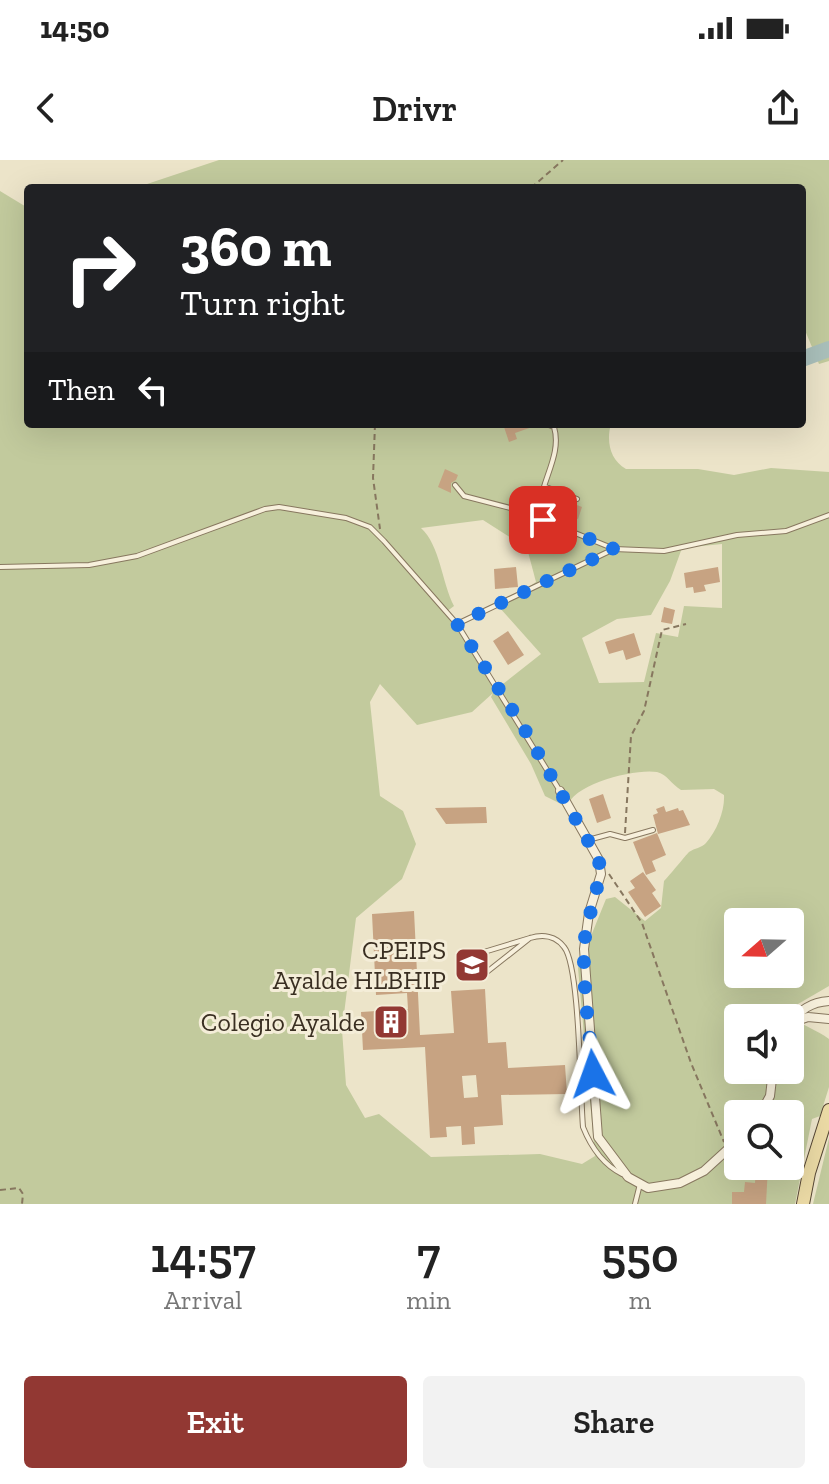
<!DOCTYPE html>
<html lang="en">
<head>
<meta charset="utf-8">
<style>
  :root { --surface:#fff; --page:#f2f2f2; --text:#222; --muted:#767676; --accent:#923833 }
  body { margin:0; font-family:"Zilla Slab",serif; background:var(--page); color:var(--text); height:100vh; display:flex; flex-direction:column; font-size:30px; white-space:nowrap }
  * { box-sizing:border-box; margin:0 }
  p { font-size:26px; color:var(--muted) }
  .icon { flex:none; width:44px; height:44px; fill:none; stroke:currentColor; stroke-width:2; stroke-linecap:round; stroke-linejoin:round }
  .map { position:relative; height:1044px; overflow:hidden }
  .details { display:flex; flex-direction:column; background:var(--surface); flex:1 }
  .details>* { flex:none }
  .hud { position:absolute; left:24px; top:24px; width:782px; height:244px; border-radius:8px; box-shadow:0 8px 32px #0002; background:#202124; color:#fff; overflow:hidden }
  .needle { width:52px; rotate:250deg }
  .controls { position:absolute; left:724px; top:748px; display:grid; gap:16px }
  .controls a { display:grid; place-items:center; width:80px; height:80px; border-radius:8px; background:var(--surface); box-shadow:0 8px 32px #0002; font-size:40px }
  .pin { position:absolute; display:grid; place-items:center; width:68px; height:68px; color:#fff; margin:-34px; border-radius:16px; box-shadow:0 4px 12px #0006 }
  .me { position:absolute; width:88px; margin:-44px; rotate:356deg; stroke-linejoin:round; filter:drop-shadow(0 0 6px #0008) }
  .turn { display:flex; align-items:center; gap:28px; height:168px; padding:0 24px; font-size:36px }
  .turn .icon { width:104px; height:104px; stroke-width:2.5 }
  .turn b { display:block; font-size:56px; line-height:68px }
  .then { display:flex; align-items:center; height:76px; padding:0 24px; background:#0003; gap:16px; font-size:30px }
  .eta { display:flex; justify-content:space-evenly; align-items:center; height:136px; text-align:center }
  .eta b { font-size:48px; font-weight:600; line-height:56px }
  .action { display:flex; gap:16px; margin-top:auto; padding:16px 24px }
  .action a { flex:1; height:92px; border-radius:8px; background:var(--accent); color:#fff; font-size:32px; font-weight:600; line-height:92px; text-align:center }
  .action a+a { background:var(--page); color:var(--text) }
  .status { display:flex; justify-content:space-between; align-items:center; height:56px; padding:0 40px; background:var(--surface); direction:ltr }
  .status svg { height:22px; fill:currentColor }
  header { display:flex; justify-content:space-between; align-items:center; height:104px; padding:0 24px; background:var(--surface); font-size:36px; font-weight:600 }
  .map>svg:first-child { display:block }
  .green { fill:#c2ca9d; fill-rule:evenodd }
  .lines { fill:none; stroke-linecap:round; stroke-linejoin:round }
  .river { stroke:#aac0bb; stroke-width:16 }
  .building { fill:#c7a382; fill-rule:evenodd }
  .lane-casing { stroke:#87775f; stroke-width:6 }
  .street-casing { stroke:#87775f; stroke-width:10 }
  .primary-casing { stroke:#554533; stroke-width:14 }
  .path { stroke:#87775f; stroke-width:2; stroke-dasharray:6 4; stroke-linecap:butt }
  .lane { stroke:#f7f0dc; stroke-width:4 }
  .street { stroke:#f7f0dc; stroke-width:8 }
  .primary { stroke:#ebdaa5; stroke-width:12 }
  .route { stroke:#1a73e8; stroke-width:14; stroke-dasharray:0 25.2 }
  .labels { text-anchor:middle; stroke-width:6; stroke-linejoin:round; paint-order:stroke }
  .poi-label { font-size:26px; fill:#392e21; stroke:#f4edd8; text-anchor:end }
</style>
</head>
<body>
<div class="status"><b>14:50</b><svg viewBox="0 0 49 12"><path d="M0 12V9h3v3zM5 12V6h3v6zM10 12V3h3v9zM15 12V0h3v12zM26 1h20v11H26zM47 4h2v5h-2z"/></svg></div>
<header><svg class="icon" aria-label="back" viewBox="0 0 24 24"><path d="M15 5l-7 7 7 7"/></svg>Drivr<svg class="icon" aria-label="share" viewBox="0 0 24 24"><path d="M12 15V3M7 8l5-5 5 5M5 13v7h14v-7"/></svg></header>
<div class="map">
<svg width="829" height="1044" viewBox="0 0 829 1044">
  <rect width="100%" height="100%" fill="#ece4c9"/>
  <path class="green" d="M219 0H829V201L819 204 802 163V28H135Z
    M0 31 28 48V264H611C606 281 610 300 626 309H698L734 315 771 308 829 312V826L798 844 792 851V857C803 866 817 870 829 879V927L820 956 812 959 795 1044H0ZM483 360 527 388 536 422 499 447 541 494 494 531 481 503 446 452 454 446C442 423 440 385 421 368ZM722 384V448L684 446 678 477 656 473 644 522 599 523 582 478 617 459 651 455 670 421 682 388ZM380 524 417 565 472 552 493 533 491 537 531 604 545 636 567 647C572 624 636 608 657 612 667 614 672 625 681 630L714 629 724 635C725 650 717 671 706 683 701 688 695 688 689 692 686 695 669 716 664 721L661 748 645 761 615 737 606 739 578 808 595 996 582 1004 540 994 431 997 379 954 365 958 346 925 342 870 356 758 402 719 416 684 403 651 380 636 370 542ZM738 762H790V814H738ZM738 858H790V910H738ZM738 954H790V1006H738Z
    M829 978V1044H813Z"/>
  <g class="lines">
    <path class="river" d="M802 199 829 189"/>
  </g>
  <path class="building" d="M503 264H538V265L515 273 517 279 509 282Z
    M445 309 458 315 456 320 451 323V333L438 327Z
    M561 339 582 347 578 359 556 351Z
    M516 407 518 427 495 429 494 409Z
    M718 407 720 422 704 425 706 431 694 433 693 427 686 428 684 413Z
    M664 447 675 450 672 464 661 462Z
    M508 471 524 495 508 505 493 481Z
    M634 473 641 495 626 500 623 490 609 494 605 482Z
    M603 634 611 658 597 663 589 639Z
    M664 646 666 652 678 648 679 651 683 650 690 665 658 674 653 655 658 653 656 649Z
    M486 647 487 663 446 664 435 648Z
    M657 673 666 695 652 701 656 711 646 715 633 682Z
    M643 712 656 730 652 733 661 746 645 757 628 732 635 728 630 721Z
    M414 751 420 875 454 873 451 831 485 829 488 883 506 882 508 908 565 905 567 934 501 935 503 965 474 967 475 984 462 985 461 966 446 967 447 977 430 978 425 887 363 890 361 852 408 849 407 833 376 835 372 754ZM476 915 478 937 464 938 462 916Z
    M756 1006H768L766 1044H732V1032H744L745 1022 755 1023Z"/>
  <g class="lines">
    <defs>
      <path id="lane" d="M546 264 554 267C564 300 531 332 543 360L612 388
        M455 325 464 336 541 356
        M546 327 577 339
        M0 407 89 405 137 396 265 349 279 347 346 358 370 367 384 381 457 464 560 631
        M457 464 614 389 664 391 737 375 786 371 829 355
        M588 680 610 674 625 678 653 670
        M530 778 478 819H471L463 804V795H474L530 778C543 774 556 776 564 787 580 806 580 934 583 967 591 987 602 1004 622 1014
        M635 1044 640 1024"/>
      <path id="street" d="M560 631 599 700 601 714 589 753 584 789 598 977 628 1017 648 1028 680 1023 704 1011 738 980
        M791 863 808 857 829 859
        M790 864C800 850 811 842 829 841
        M760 954 770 936 773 910"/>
      <path id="primary" d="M803 1044 809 1013 829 950"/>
    </defs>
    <use href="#lane" class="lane-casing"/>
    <use href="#street" class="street-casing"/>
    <use href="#primary" class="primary-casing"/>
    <path class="path" d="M531 28 563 0
      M375 264 373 318 380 369
      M625 673 631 576 644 551 662 470 686 464
      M609 714 642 763 691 903 724 982
      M0 1030 19 1028 23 1034 22 1044"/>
    <use href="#lane" class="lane"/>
    <use href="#street" class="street"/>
    <use href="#primary" class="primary"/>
  </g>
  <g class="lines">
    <path class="route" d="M543 360 614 389 457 464 522 565 599 700C602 730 584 759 584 791 583 831 590 874 593 914"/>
  </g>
  <defs>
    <symbol id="school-square" viewBox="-11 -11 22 22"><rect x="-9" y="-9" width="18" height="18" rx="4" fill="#923833" stroke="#f4edd8"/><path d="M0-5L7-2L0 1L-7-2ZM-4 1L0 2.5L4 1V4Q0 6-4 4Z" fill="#fff"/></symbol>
    <symbol id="building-square" viewBox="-11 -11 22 22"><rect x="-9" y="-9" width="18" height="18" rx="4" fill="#923833" stroke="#f4edd8"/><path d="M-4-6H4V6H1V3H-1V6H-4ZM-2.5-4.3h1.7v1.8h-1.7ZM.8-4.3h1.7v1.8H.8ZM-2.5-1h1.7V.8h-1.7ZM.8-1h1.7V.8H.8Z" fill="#fff"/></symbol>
  </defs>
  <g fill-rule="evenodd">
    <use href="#school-square" x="452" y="785" width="40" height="40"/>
    <use href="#building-square" x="371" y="842" width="40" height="40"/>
  </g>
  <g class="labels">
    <g class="poi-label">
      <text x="446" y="799">CPEIPS<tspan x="446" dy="30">Ayalde HLBHIP</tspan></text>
      <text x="365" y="871">Colegio Ayalde</text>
    </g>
  </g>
</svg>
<div class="controls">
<a><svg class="needle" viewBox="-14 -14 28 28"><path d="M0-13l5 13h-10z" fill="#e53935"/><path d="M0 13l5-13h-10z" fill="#767676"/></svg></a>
<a><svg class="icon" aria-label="sound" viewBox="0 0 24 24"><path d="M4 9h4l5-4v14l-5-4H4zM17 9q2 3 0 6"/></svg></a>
<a><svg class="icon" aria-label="search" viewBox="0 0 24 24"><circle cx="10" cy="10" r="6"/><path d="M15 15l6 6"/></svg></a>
</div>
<div class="pin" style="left:543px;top:360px;background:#d93025"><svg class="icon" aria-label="arrive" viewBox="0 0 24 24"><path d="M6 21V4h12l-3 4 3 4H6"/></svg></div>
<svg class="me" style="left:593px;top:914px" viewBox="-20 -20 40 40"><path d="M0-17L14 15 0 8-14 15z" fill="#1a73e8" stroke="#fff" stroke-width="4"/></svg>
<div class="hud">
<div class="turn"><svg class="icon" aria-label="right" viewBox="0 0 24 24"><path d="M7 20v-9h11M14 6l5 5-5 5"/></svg><div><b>360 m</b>Turn right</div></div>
<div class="then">Then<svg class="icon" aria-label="left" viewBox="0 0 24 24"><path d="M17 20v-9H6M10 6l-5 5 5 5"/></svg></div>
</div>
</div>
<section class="details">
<div class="eta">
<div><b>14:57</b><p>Arrival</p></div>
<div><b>7</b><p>min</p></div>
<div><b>550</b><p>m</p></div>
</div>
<div class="action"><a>Exit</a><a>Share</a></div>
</section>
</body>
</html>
